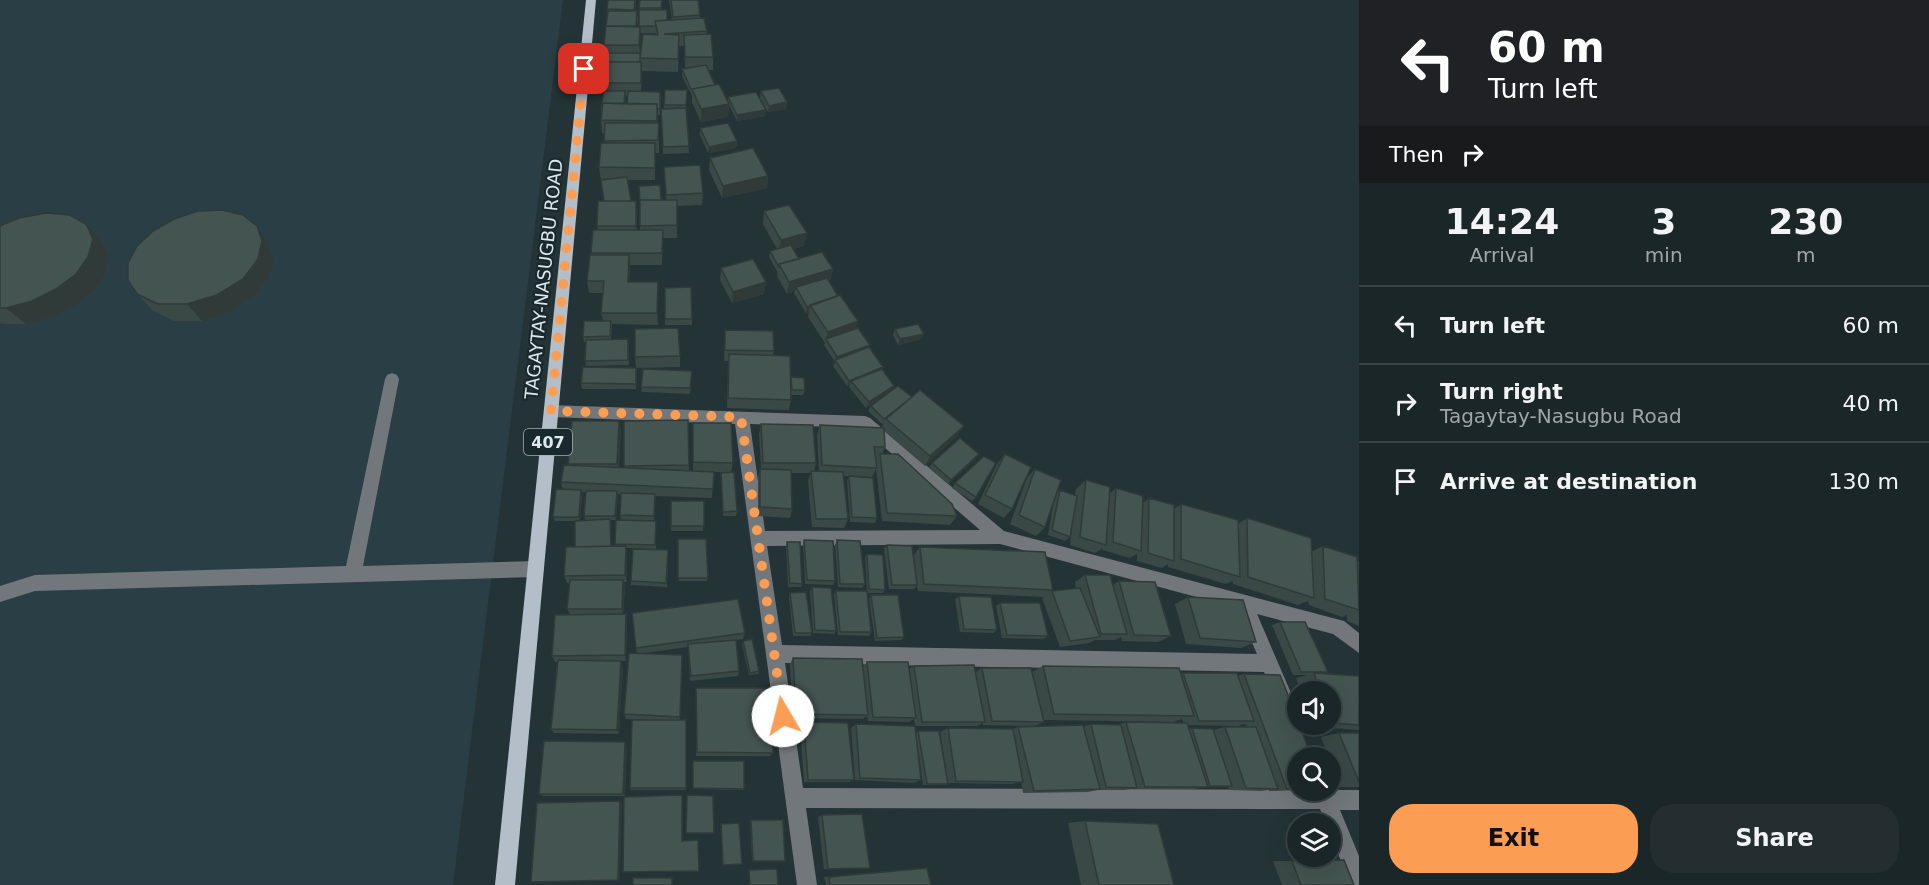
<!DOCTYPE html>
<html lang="en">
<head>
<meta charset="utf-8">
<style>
  :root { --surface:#1b2628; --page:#242e30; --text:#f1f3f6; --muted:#a0a5a8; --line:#394345; --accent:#fc9d54 }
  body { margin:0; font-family:"DejaVu Sans",sans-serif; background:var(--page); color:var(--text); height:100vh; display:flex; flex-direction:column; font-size:22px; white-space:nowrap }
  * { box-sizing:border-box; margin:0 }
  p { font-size:20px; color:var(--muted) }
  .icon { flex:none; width:33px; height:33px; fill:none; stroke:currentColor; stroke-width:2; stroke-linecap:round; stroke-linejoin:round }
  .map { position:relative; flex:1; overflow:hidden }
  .details { display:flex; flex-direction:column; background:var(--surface); width:570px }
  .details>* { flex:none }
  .banner { background:#202124; color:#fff; overflow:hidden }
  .fabs { position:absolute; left:1287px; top:681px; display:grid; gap:12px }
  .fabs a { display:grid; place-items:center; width:54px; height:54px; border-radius:50%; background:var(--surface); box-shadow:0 6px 24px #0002,0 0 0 2px var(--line); font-size:30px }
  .pin { position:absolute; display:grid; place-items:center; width:51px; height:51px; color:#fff; margin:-26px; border-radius:12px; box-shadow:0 3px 9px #0006 }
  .me { position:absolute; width:66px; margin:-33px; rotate:352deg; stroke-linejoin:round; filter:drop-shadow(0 0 4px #0008) }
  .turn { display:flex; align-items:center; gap:21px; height:126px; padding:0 30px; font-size:27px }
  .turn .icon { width:78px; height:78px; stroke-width:2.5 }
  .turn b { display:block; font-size:42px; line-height:51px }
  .then { display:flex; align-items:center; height:57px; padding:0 30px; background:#0003; gap:12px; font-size:22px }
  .eta { display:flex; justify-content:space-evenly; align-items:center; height:102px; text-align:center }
  .eta b { font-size:36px; font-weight:600; line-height:42px }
  .button { display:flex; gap:12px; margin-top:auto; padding:12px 30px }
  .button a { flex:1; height:69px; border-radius:24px; background:var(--accent); color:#111; font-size:24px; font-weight:600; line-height:69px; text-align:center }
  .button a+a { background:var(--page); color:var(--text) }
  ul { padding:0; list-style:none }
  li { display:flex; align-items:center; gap:18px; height:78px; padding:0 30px; border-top:2px solid var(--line) }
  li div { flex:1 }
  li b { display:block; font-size:22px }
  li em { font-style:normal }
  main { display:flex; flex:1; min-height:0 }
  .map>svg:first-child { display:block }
  .built { fill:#293f45 }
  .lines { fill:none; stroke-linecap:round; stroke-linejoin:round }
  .minor { fill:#72777c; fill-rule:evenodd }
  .major { fill:#b4bec8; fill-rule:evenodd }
  .wall { fill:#3a4846; fill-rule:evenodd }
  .shaded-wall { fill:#303b39 }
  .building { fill:#445451; stroke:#303b39; stroke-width:1.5 }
  .route { stroke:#fc9d54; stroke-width:10; stroke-dasharray:0 18 }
  .labels { text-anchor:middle; stroke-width:4.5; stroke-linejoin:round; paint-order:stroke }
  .shield { fill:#1a292c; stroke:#a4afb2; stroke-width:1.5 }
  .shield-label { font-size:16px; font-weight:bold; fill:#dfe8eb }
  .street-label { font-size:18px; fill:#dfe8eb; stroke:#1a292c }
</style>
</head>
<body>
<main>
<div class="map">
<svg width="1359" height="885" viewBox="0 0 1359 885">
  <rect width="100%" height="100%" fill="#243336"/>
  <path class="built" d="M0 0H563L453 885H0Z"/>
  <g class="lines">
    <path class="minor" d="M392 373 397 375 399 379 363 566 536 561 542 563 544 569 542 575 536 577 35 591 0 602V586L35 575 346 566 385 379 387 375Z
      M551 405 865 416 870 418 1004 531 1344 621 1359 633V653L1333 634 1257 614 1291 693 1288 699 1282 702 1276 699 1264 672 785 663 803 788 1330 790V788L1331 790H1359V810H1340L1359 856V885H1351L1330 835V824H1326L1320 809 806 808 817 885H797L735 424 551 417 546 415 544 411 546 407ZM750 424 862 428 980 530 765 531ZM1000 544 1237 608 1257 654 782 645 767 546Z"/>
    <path class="major" d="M586 0H596L515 885H495Z"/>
  </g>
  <path class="wall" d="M608 0H636L635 11 638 18 637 27H639L640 0H662V10L667 20H672L669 0H698L700 18 707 31V34L713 57V70H708L715 85 728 103V97L766 110 765 116 737 121 729 105 728 117 701 122 692 102V96L682 76V69H685L684 46H679L678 72 642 71 641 91 661 98 660 115H657V123H659V153H655V180H627L631 201H636L637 230H640V202L666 200 664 167 703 193 702 205 677 206V238H663L662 265H630L629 282 658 294V325L612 324 611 339 629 344V365L586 366 585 361 586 342H584L583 337 603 321 601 313 603 293H589L587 281 591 255V253L598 230 597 226 604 201 599 167 604 143 605 133H602L601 120V107L604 91 603 83 605 58 604 45ZM640 33H656V35L640 53ZM626 96H627V104H625Z
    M687 90 686 112 689 153 663 154 661 109H664V105Z
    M761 91 787 102 786 109 768 112 760 98Z
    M700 128 737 141 736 148 708 153 700 135Z
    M710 158 768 176 767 188 722 198 709 170Z
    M764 211 807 233 804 246 793 249 799 259 833 269 830 281H829L855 329 870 345 869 347 883 367 882 369 894 386 893 390 957 436 925 466 884 431 885 447 882 454 957 516 950 525 882 521 876 469 872 477 843 476 848 519 844 528 812 527 808 480 811 473H792V509L790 518 758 516V478L760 469H761L759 434 761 424 816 463 814 471H819L817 435 820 425 882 428 884 422 882 424 868 411 871 406 881 398 866 408 849 387 850 385 847 386 833 366 835 362 824 345 825 343 808 317 809 312 806 313 794 293 795 291 787 294 777 276 778 273 769 257 770 251 777 249 763 224Z
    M0 226 102 242 109 256 105 275 94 291 75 306 51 318 26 324H3L0 323Z
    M268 243 274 258 270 276 255 296 231 312 202 321H174L153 311 137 294Z
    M721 268 766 282 764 294 732 303 720 280Z
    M691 287 692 325H665V288Z
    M895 329 924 334 921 339 898 345 893 335Z
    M725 330 774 351 773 355 791 378 805 390 803 395H791V400L789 410 727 408 728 361H724Z
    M680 356V367L637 368 636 389H582L581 383 636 368 635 357Z
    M692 371 690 394 642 392 641 387Z
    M688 420 689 470 693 471V423L733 463 731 472H714L712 498 655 496 654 520H621L620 515 621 494H618L616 520H610L611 546H615V544L656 521V549L626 548 627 554V582H624L625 587 623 614H626L627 620 626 661H614L623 667 619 734 554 733 551 729 557 662H555L552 656 570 614 567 609 570 583H567L564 576 575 547V521H555L553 517 563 490 561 482 568 465V464L619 421 621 431 619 467 624 468V421ZM582 492H586L584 516 585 520H597L580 521Z
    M1005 454 1012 509 1004 518 978 504 997 464Z
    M976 459 948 484 929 468 932 463Z
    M1035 469 1057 493 1060 490 1075 495 1076 489 1086 480 1109 494 1116 488 1143 503 1149 498 1174 509 1181 504 1238 524 1247 518 1311 552 1323 546 1357 562 1359 561V626L1347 621V615L1342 617 1309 605 1308 601 1298 605 1233 584V581L1226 584 1168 567V564L1162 568 1137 561V554L1130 558 1102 550 1103 548 1095 553 1070 545 1073 519 1070 537 1065 541 1048 535 1054 500 1045 527 1036 536 1010 524 1027 478Z
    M721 473 737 511 736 516H723Z
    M849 476 877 518 875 523 850 522 847 481Z
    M955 483 976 497 972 501 952 488Z
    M671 501H704L703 531H671Z
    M678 539 708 578 707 581H679Z
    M804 540 835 581 833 585 805 584 803 544Z
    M837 540 865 584 862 588 838 587 835 545Z
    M787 542 802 584 801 587H788L786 546Z
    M887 545 914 555 920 547 1053 590 1052 591 1076 589 1075 582 1085 575 1113 585 1119 581 1171 636 1158 642 1122 641 1121 637 1115 640H1095L1089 643 1060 647 1042 598 1044 597 918 591 917 586 914 589H889L884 549Z
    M668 550 667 587 631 585V581Z
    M867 554 885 590 883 593H867L871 632 869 636 838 635 834 594 836 591 867 592 865 558Z
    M812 587 836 631 834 634 813 633 810 591Z
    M790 593 812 633 810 636H793L789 597Z
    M871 595 904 637 901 640 875 641 869 599Z
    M959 596 997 630 993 633 960 632 955 599Z
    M1188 597 1256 642 1241 648 1186 644 1175 604Z
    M1000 603 1048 636 1043 639 1002 638 996 606Z
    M1280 622 1328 672 1324 673 1359 676V730L1314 727 1313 724H1330V692H1301L1296 678 1307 675H1293L1272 625Z
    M745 633 743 639 736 640 739 671 738 676 690 681 688 647 638 654 682 655 680 720H686V790H631L630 788 656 720 626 719 624 714 637 654 636 648Z
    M743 641 759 671 758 674 749 675 742 644Z
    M793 658 863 667 867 662 909 669 914 666 976 672 982 668 1032 672 1043 666 1238 676 1244 674 1298 758V790H1310L1269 791V790L1261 791 1230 790 1228 787H1208L1193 789H1131L1124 790H1098L1088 792 1023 793 1021 782 1013 784 948 783 944 785H923L918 748 921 780 914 783 855 780 851 728 856 724 916 733 918 731 946 769 940 732 948 728 1013 729 1018 727H1083L1091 724 1117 725 1126 722 1184 723 1182 719 1173 722 1043 720 1044 722 1034 726 983 725V723L977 726H915L914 719 909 722 868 721 867 716 863 719 793 718 790 664ZM1245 724 1246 727H1225L1213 730 1192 728 1189 729 1188 725 1238 726Z
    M696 688 773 753 770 756H696Z
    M804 722 854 780 849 782H804L800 726Z
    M1339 733H1359V787H1340L1330 762V758H1329L1321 737Z
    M627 745 625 796H543L539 794Z
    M693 761 744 789V790L693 789Z
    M822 815 870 868 824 869 818 817Z
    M750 820H751L785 861H752Z
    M1085 821 1174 885H1081L1068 823Z
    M1273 861H1292L1354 885H1282Z
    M920 868H927L931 885H826L824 877Z"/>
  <path class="shaded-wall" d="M640 27 641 40 640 58 639 45Z
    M679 35V48L678 72V59Z
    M641 62 642 75 641 96Z
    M787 102 786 109 768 112 769 106Z
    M729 104 728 117 701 122V109Z
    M766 110 765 116 737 121V115Z
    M737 141 736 148 708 153 709 147Z
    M768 176 767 188 722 198 723 186Z
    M636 201 637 213V238L636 226Z
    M86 224 102 242 109 256 105 275 94 291 75 306 51 318 26 324 6 308Z
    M257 226 268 243 274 258 270 276 255 296 231 312 202 321 187 304Z
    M807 233 804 246 779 252 781 240Z
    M629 255 630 267 629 293 628 282Z
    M833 269 830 281 797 290 796 287 795 291 787 294 789 282Z
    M658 282V325L657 313Z
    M766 282 764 294 732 303 733 292Z
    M810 306 809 312 806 313 807 307Z
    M858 321 854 332 826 339 824 343 828 332Z
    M924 334 921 339 898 345 900 339Z
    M870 345 868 351 835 361 837 357Z
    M883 367 881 372 851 381 850 385 847 386 849 381Z
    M894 386 892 391 866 408 869 402Z
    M619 421 621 431 618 473 617 464Z
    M964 426 957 436 925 466 930 456Z
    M979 454 976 459 948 484 951 480Z
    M581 490 583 494 580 521 579 517Z
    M617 491 618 495 616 520 615 516Z
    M626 546 627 554V582L625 575Z
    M623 580 625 587 623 616 622 609Z
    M626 614 627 620 626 661 625 655Z
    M621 661 623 667 619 734 617 730Z
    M625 742 627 745 625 796 623 794Z
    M620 801 622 803 620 880H618Z"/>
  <path class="building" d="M608 0H635L634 10 607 9Z
    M640 0H662L661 8H639Z
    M671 0H698L700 15 673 17Z
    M639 10H667V20L655 21 656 26H639Z
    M608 11H637L636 26H606Z
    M704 18 707 31 664 34 679 35 678 59 640 58 643 34 658 35 655 21Z
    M606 26 640 27 639 45H604Z
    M711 34 713 57H685L684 35Z
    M606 53H640V62H605Z
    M605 62H641V83H603Z
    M706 65 715 85 692 89H691L682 69Z
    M719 84 729 104 701 109 692 89Z
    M779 88 787 102 769 106 761 91Z
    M665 90H687L686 105H664Z
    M604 91H625L624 104 603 103 602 107H601Z
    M628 91 660 92V109H657V104H627Z
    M756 92 766 110 737 115 728 97Z
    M603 103 657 104V121L601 120Z
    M686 108 689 146 663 147 661 109Z
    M605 123H659L658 140 604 141Z
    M728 123 737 141 709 147 700 128Z
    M601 143H655V168L599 167Z
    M753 148 768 176 723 186 710 158Z
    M700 165 703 193 666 195 664 167Z
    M627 177 631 201H604L601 180Z
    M660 185 661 200H640V202L639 186Z
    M640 200H677V225L640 226Z
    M598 201H636V226H597Z
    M789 205 807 233 781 240 764 211Z
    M222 210 243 215 257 226 262 241 258 259 243 279 217 295 187 304H158L137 294 128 280V263L137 246 153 231 174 219 198 211Z
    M46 213 70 215 86 224 93 239 88 257 76 274 56 289 32 301 6 308H0V226L19 218Z
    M593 230H663L662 253H591Z
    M791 245 799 259 779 264V267L770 251Z
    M822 252 833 269 789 282 779 264Z
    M590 255H629L628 282H658L657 313H601L604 281H587Z
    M753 259 766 282 733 292 721 268Z
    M827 278 838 296 807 307 796 287Z
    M691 287 692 319H665V288Z
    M840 295 858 321 828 332 810 305Z
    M584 321H611L610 336 583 337Z
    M918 324 924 334 900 339 895 329Z
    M678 328 680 356 635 357V329Z
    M858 328 870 345 837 357 826 339Z
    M725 330 773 331 774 351 725 350Z
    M628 339V360L585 361 586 340Z
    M869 347 883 367 849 381 835 360Z
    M729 354 790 356 791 400 728 398Z
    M583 367 636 368V384L581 383Z
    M643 369 692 371 690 388 641 387Z
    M882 369 894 386 869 402 851 381Z
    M791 377 804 378 805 390H792Z
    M898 386 912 397 884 419 871 406Z
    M920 390 964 426 930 456 886 419Z
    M688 420 689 465 624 466V421Z
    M572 421H619L617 464H568Z
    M693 423H731L733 463 693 462Z
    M761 424 813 425 816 463H763Z
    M820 425 884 428 885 447H874L877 468 822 465Z
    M960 438 979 454 951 480 932 463Z
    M880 454H898L952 504 957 516 887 513Z
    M1005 454 1031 467 1012 509 985 495Z
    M984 456 996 463 976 497 955 483Z
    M564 465 714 472 713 489 561 482Z
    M760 469 791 470 792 509 760 507Z
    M1035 469 1061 480 1045 527 1019 515Z
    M811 471 843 472 848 519H816Z
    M734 472 737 511 723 512 721 473Z
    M849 476 873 478 877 518 852 517Z
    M1086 480 1110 487 1106 545 1080 537Z
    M1116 488 1143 496 1141 551 1113 542Z
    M556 489 581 490 579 517H553Z
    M1060 490 1077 496 1070 537 1052 530Z
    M586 491H617L615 516H584Z
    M621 493 655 494 654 516 620 515Z
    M1149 498 1174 505V561L1148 553Z
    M671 501H704V526H671Z
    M1181 504 1238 520 1240 577 1181 559Z
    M1247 518 1311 538 1314 598 1248 577Z
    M610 519 611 546 575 547V521Z
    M616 520 656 521 655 545 615 544Z
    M678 539H706L708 578H678Z
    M804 540 833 541 835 581 807 580Z
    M837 540 860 541 865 584H840Z
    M787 542H800L802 584 790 583Z
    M887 545 912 546 917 585H892Z
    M626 546 625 575 564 576 566 547Z
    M1323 546 1357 557 1359 610 1325 599Z
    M920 547 1045 552 1053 590 924 584Z
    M633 549 668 550 666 583 631 581Z
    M867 554 883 555 885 590 869 589Z
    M1085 575H1110L1127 634H1101Z
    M570 580H623L622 609H567Z
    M1119 581 1155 582 1171 636 1134 635Z
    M812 587 831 588 836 631 815 630Z
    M1080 588 1100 637 1070 641 1052 591Z
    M836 591H867L871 632H840Z
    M806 592 812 633H795L790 593Z
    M871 595H898L904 637 877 638Z
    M959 596 991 597 997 630 964 629Z
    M1188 597 1243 600 1256 642 1200 638Z
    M738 599 745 633 636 648 632 613Z
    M1000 603H1040L1048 636 1007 635Z
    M626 614 625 655 552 656 555 615Z
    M1280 622H1305L1328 672H1301Z
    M752 639 759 671 750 673 743 641Z
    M736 640 739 671 691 676 688 644Z
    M629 653 682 655 680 717 624 714Z
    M793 658 862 659 868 715 796 714Z
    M558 660 621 661 617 730 551 729Z
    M867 662H908L916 718 873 717Z
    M974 665 985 722H922L914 666Z
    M1043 666 1179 668 1194 716 1054 714Z
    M982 668H1031L1044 722 992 721Z
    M1183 673H1237L1254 721H1199Z
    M1314 673 1359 676V725L1332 723 1330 719V692H1320Z
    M1244 674 1280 675 1298 720V724H1299L1312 758H1298V789H1287Z
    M696 688H770L773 753 697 752Z
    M632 720H686V788H630Z
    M804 722 848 723 854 780H808Z
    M1126 722 1187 723 1208 787H1145Z
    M856 724 915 726 921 780 860 778Z
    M1091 724 1121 725 1137 788 1106 787Z
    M1083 725 1100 789 1034 791 1018 727Z
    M1225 727H1256L1278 789 1246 788Z
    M948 728 1013 729 1023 782 956 781Z
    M1192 728 1213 729 1232 786H1210Z
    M918 731H939L948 784H927Z
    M1339 733H1359V782Z
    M544 741 625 742 623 794H539Z
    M693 761H744V789L693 788Z
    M682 795V841L698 840 699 871 623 872 624 797Z
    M687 795 713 796 714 833H686Z
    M620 801 618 880 531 882 537 803Z
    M862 814 870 868 828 869 822 815Z
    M751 820H783L785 861H753Z
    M1085 821 1158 824 1174 885H1099Z
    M739 823 742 864 723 865 721 824Z
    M1344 860 1354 885H1301L1292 861Z
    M927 868 931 885H830L829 877Z
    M777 869 778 885H750L749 870Z
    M633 878H672V885H633Z"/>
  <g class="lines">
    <path class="route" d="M584 69 551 411 741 417 783 716"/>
  </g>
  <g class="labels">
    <rect class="shield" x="524" y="429" width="48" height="26" rx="4.5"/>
    <g class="shield-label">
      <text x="548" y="448">407</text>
    </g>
    <g class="street-label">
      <text transform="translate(544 279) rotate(-84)" y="6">TAGAYTAY-NASUGBU ROAD</text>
    </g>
  </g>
</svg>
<div class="fabs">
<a><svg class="icon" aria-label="sound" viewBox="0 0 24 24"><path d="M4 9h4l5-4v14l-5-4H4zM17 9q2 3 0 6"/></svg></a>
<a><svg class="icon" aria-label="search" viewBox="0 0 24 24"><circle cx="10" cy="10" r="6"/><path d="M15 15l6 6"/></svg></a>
<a><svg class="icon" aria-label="layers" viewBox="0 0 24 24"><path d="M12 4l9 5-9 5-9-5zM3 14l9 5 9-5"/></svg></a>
</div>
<div class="pin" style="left:584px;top:69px;background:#d93025"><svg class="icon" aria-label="arrive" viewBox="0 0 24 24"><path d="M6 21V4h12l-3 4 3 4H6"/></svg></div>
<svg class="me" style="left:783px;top:716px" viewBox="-20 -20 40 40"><circle r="19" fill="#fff"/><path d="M0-13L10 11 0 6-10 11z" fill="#fc9d54"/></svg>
</div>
<section class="details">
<div class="banner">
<div class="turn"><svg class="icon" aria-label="left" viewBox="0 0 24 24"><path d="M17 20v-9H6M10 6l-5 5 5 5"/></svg><div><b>60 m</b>Turn left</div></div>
<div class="then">Then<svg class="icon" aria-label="right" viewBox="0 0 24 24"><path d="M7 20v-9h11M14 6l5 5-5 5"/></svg></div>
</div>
<div class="eta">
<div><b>14:24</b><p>Arrival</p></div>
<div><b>3</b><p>min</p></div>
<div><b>230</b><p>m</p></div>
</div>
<ul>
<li><svg class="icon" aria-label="left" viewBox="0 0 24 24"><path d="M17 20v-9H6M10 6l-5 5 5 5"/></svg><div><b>Turn left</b></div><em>60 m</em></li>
<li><svg class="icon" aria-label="right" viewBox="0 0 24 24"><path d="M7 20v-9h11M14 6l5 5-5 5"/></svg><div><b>Turn right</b><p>Tagaytay-Nasugbu Road</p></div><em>40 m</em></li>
<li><svg class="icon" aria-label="arrive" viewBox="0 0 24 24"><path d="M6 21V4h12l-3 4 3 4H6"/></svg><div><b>Arrive at destination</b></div><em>130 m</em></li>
</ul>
<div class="button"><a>Exit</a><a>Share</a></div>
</section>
</main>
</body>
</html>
